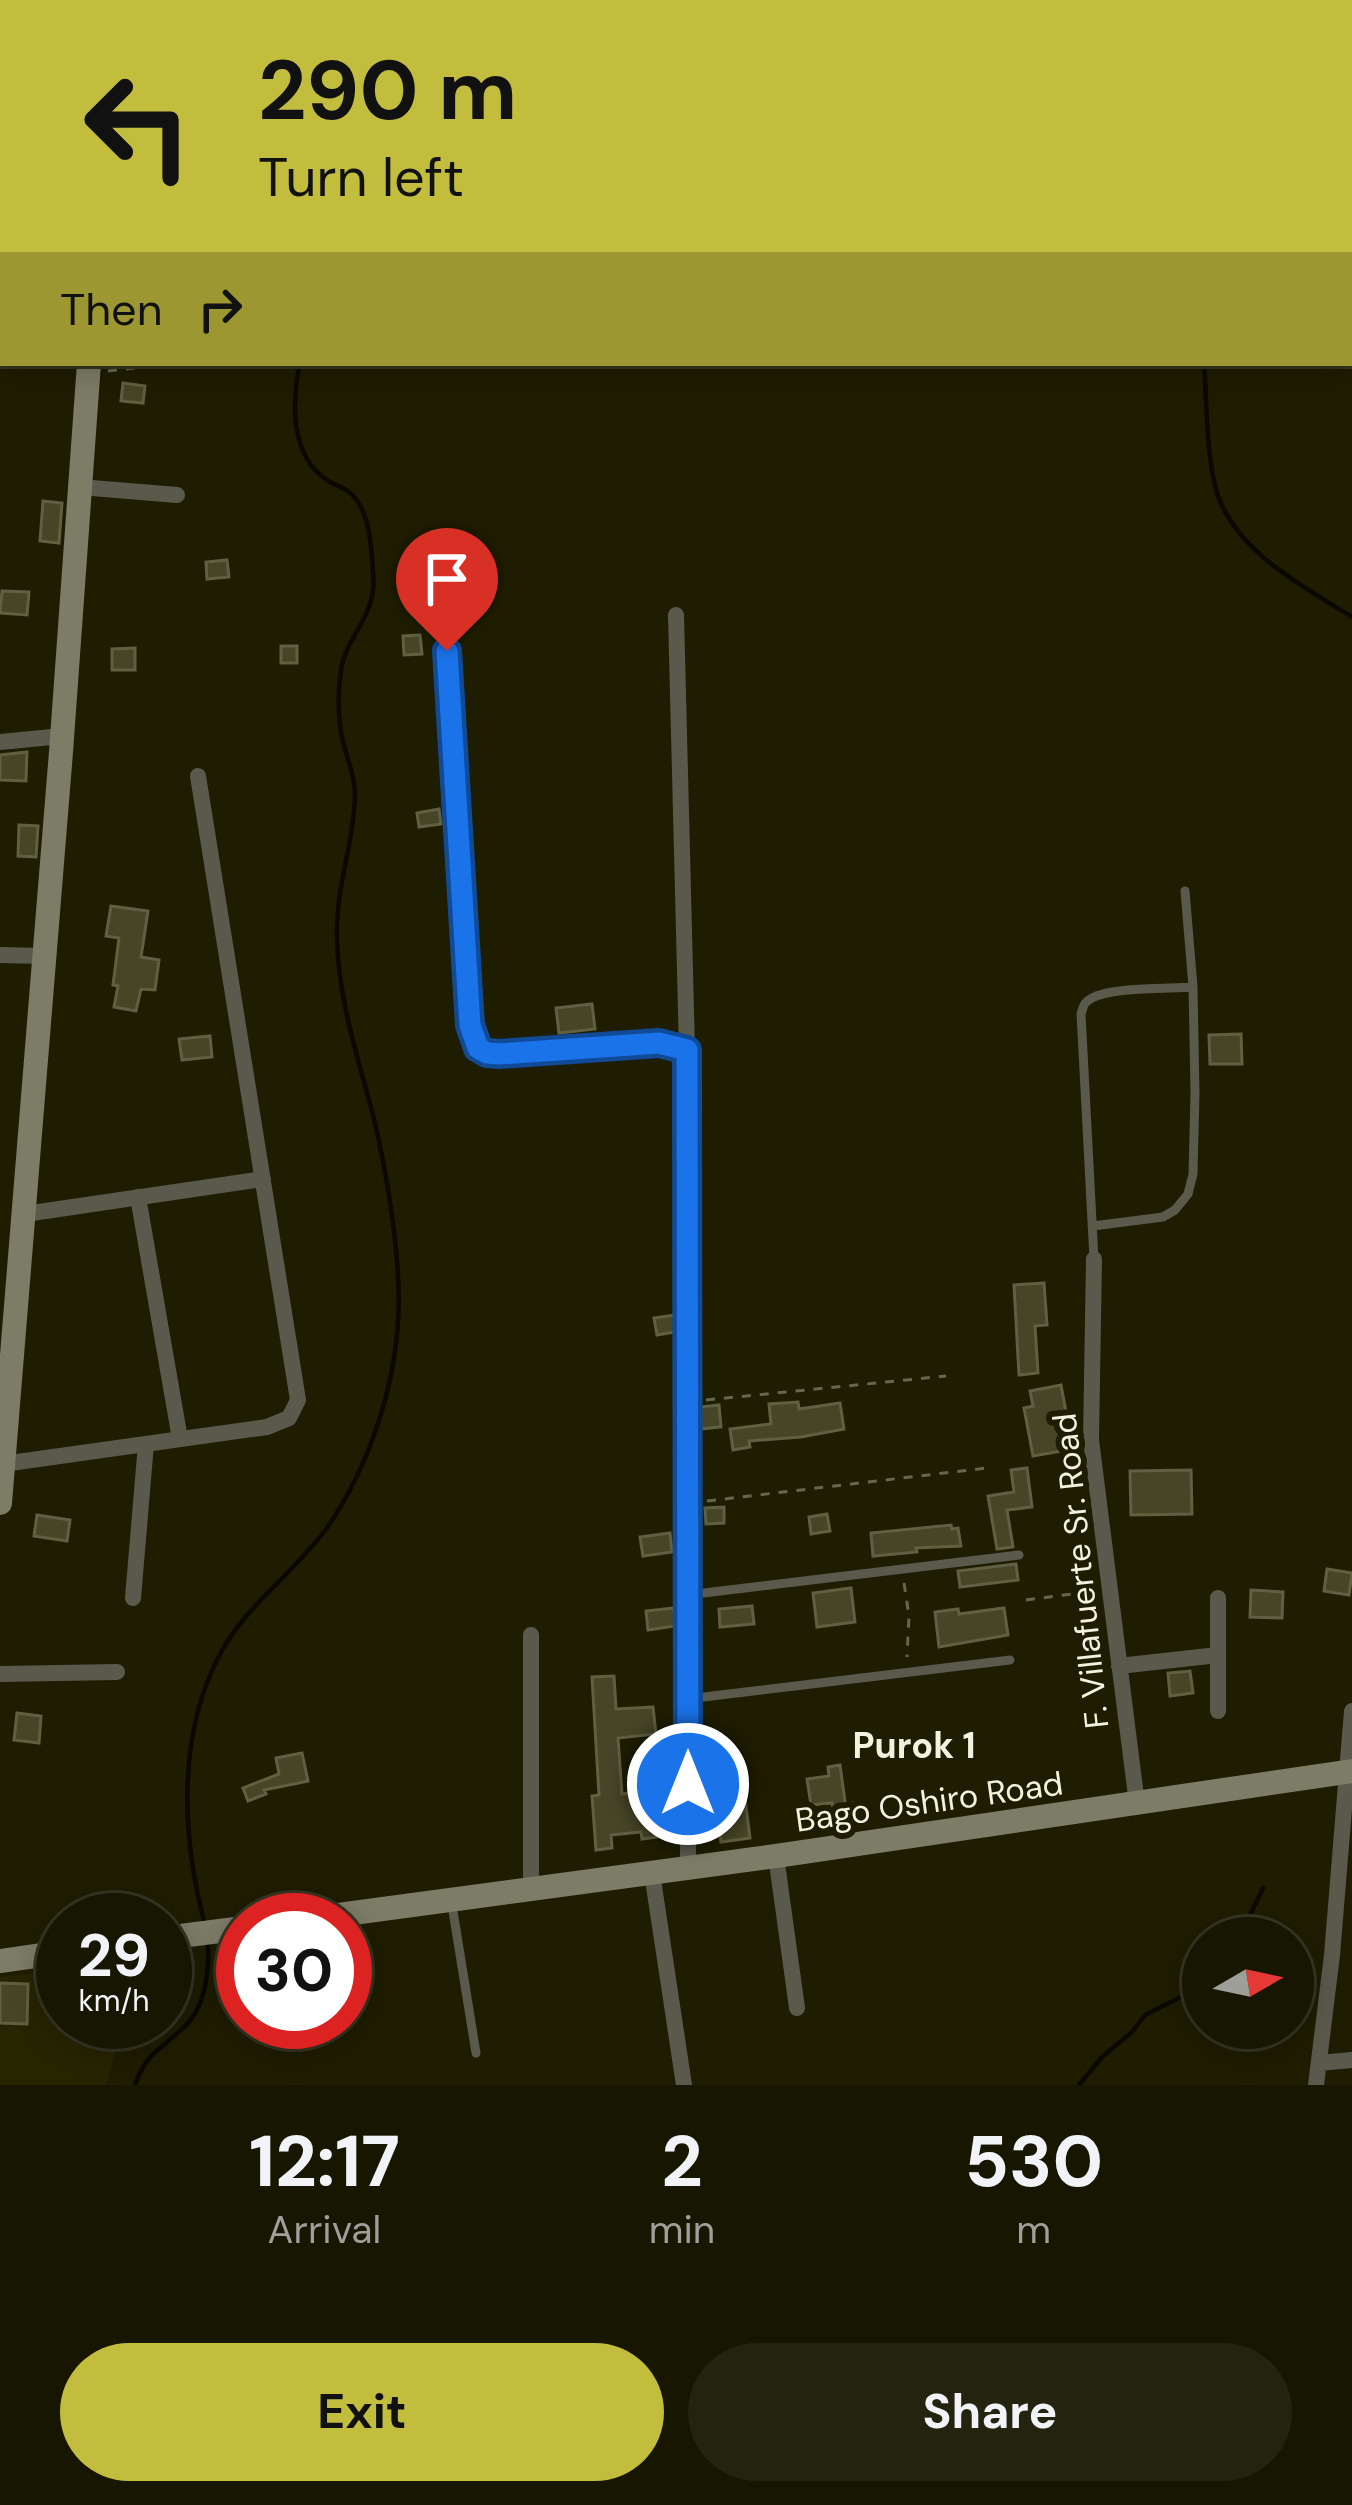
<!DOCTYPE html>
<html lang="en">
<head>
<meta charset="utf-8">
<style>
  :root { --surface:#161601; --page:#232310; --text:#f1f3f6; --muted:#9e9f99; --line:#353523; --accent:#c3bd3e }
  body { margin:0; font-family:"DM Sans",sans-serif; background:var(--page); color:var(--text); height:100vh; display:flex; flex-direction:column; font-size:45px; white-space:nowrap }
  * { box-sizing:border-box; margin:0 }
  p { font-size:39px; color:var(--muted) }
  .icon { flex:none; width:66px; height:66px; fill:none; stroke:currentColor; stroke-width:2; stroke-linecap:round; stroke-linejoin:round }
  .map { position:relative; height:2085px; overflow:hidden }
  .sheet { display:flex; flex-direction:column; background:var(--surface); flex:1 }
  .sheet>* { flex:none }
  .guide { position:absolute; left:0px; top:0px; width:1353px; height:366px; box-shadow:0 6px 30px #0003,0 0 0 3px var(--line); background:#c3bd3e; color:#111; overflow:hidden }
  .needle { width:78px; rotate:81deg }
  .tools { position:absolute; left:1182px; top:1917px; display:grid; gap:24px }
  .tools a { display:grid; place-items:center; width:132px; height:132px; border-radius:50%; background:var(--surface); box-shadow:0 6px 30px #0003,0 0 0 3px var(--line); font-size:60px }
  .speed { position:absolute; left:36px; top:1893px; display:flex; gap:24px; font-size:60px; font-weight:700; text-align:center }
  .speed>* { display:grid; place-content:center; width:156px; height:156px; border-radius:50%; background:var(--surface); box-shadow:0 6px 30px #0003,0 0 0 3px var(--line); line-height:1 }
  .speed small { font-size:30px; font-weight:400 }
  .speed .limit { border:18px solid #d22; background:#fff; color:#111 }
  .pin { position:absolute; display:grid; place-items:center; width:102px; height:102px; color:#fff; margin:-123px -51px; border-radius:50% 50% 50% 0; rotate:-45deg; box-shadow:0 0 12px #0007 }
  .pin .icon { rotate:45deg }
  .me { position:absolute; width:132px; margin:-66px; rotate:0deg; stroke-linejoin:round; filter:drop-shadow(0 0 9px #0008) }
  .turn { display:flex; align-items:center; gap:42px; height:252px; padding:0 60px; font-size:54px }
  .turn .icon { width:156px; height:156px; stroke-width:2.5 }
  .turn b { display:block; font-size:84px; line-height:102px }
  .then { display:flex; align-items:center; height:114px; padding:0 60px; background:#0003; gap:24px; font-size:45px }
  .eta { display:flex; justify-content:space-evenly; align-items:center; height:204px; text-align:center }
  .eta b { font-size:72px; font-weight:700; line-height:84px }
  .button { display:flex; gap:24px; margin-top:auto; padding:24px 60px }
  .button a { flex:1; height:138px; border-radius:72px; background:var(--accent); color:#111; font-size:48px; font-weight:700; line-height:138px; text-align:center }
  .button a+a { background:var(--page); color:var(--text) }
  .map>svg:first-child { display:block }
  .built { fill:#272400 }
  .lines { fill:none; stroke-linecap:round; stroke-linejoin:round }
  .stream { stroke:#0a0800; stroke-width:4.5 }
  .building { fill:#464527; stroke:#605f40; stroke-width:3 }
  .path { stroke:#66664d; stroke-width:3; stroke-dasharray:9 9; stroke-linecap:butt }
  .lane { stroke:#59594c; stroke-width:9 }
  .street { stroke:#59594c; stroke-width:16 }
  .secondary { stroke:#7d7c67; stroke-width:24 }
  .route-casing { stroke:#114b97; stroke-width:30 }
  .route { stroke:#1a73e8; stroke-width:21 }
  .labels { text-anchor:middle; stroke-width:12; stroke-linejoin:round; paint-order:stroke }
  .street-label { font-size:33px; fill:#f2f2e0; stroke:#1e1d01 }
  .neighbourhood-label { font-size:36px; font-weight:bold; fill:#f2f2e0; stroke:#1e1d01 }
</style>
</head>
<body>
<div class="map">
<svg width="1352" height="2085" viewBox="0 0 1352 2085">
  <rect width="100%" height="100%" fill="#1e1d01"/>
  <path class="built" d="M63 1970V2022H124L106 2085H0V1977Z"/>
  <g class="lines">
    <path class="stream" d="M363 0 365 3
      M1176 0 1177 3
      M1204 363C1207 402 1206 457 1217 493 1236 552 1303 586 1352 617
      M204 1921C182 1836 177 1737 219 1656 245 1605 296 1572 329 1525 368 1467 394 1391 398 1321 402 1262 387 1173 373 1115 358 1058 338 998 337 938 335 889 354 844 355 795 355 773 345 755 341 733 338 713 338 690 341 670 345 642 367 623 372 596 375 585 373 571 372 560 371 540 368 515 356 499 348 488 338 487 327 480 289 455 292 400 300 363
      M1239 1938 1263 1888
      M135 2085C146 2052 162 2049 185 2026 206 2006 209 1971 208 1943
      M1079 2085 1102 2057 1132 2032 1145 2015 1177 1999 1203 1980"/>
  </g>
  <path class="building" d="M123 383 145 386 143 403 121 401Z
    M43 501 62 503 59 543 40 541Z
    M227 560 229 577 207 579 206 562Z
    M2 591 29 592 27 615 0 613Z
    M420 635 422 654 404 655 403 636Z
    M281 646H297V663H281Z
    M135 648V670H112V649Z
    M27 752 26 781 0 780V755Z
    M439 809 441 824 419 827 417 813Z
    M19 825 38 826 36 857 18 856Z
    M111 906 148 911 141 957 159 960 155 990 141 989 136 1011 114 1007 118 986 113 985 119 938 106 936Z
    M592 1004 595 1029 559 1033 556 1008Z
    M1241 1034 1242 1064H1210L1209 1035Z
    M210 1036 212 1057 182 1060 179 1039Z
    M1044 1283 1047 1325 1035 1326 1038 1373 1019 1375 1014 1285Z
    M675 1315V1332L657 1335 654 1318Z
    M1061 1385 1073 1449 1033 1456 1024 1408 1033 1406 1030 1391Z
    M798 1402 799 1409 840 1403 844 1429 801 1437 749 1441 750 1447 733 1450 730 1429 771 1424 769 1404Z
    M719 1405 721 1427 700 1429V1407Z
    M1027 1468 1032 1507 1007 1510 1013 1547 997 1549 988 1496 1014 1492 1011 1470Z
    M1191 1470 1192 1514 1131 1515 1130 1471Z
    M724 1507V1523L706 1524 705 1508Z
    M827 1514 830 1531 811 1534 809 1517Z
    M37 1515 70 1520 67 1541 34 1536Z
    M951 1525 952 1529 958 1528 961 1546 916 1548 917 1552 873 1556 871 1533Z
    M670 1533 672 1552 643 1556 640 1537Z
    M1016 1564 1018 1580 960 1587 958 1571Z
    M1327 1569 1352 1573 1349 1595 1324 1591Z
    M851 1588 855 1622 817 1627 813 1593Z
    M1251 1590 1283 1592 1282 1618 1250 1617Z
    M752 1606 754 1624 720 1627 719 1609Z
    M674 1608 675 1626 648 1630 646 1611Z
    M1004 1608 1008 1635 939 1647 935 1612 958 1609 959 1614Z
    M1190 1671 1193 1693 1170 1696 1168 1673Z
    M614 1676 616 1709 653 1707 656 1734 618 1738 622 1794 665 1788 668 1810 653 1812 657 1837 642 1839 641 1832 611 1835 612 1848 596 1850 592 1796 599 1795 592 1677Z
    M17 1713 41 1716 39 1743 14 1740Z
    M302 1753 308 1781 264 1790 266 1794 248 1801 243 1788 279 1774 276 1758Z
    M840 1765 846 1809 833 1811 832 1803 811 1805 807 1779 829 1776 828 1767Z
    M745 1799 750 1838 721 1842 715 1803Z
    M862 1802 866 1824 849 1826 846 1804Z
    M0 1983 28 1984 27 2024 0 2023Z"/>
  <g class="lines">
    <path class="path" d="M108 371 179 363
      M706 1400 946 1376
      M707 1501 987 1468
      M904 1583 909 1616 907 1657
      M1026 1600 1095 1591"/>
    <path class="lane" d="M404 0 406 3
      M491 0 494 3
      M1093 1226 1163 1217 1175 1210 1188 1194 1193 1174 1195 1093 1193 987 1185 891
      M1094 1259 1081 1014C1084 1005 1083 1003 1092 998 1112 987 1168 989 1193 987
      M687 1595 1019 1555
      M687 1699 1010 1660
      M452 1905 476 2053"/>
    <path class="street" d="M1128 0 1129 3
      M1350 222 1352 221
      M0 296 3 295
      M80 487 177 495
      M676 615 687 1050 688 1868
      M444 617 453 720 464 966 470 1025 479 1048 487 1053 499 1055C555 1052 635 1032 687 1050
      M0 742 62 736
      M0 955 44 956
      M138 1197 180 1439
      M25 1214 263 1179
      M1094 1259 1091 1440 1137 1804
      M3 1464 267 1427 289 1418 298 1400 198 776
      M133 1598 146 1444
      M1218 1598V1711
      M531 1635V1889
      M1119 1666 1218 1655
      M0 1674 117 1672
      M776 1856 797 2008
      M652 1873 684 2085
      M1319 2063 1352 2060
      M1316 2085 1332 1955 1352 1711"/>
    <path class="secondary" d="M41 0 43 3
      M227 3 230 0
      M0 1503 61 752 89 363
      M301 1920 776 1856 1352 1771
      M165 1938 243 1928
      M0 1961 63 1952"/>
  </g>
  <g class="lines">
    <defs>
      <path id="route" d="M447 651 470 1025 478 1048 487 1053 499 1054 659 1043 687 1050 688 1784"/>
    </defs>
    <use href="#route" class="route-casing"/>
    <use href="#route" class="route"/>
  </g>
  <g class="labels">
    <g class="street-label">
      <text transform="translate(1080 1571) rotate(-96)" y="12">F. Villafuerte Sr. Road</text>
      <text transform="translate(929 1801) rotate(-8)" y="12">Bago Oshiro Road</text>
    </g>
    <g class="neighbourhood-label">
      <text x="914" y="1758">Purok 1</text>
    </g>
  </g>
</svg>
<div class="tools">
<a><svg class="needle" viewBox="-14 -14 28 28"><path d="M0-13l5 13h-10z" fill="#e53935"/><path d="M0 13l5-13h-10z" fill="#9e9f99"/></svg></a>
</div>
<div class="speed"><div>29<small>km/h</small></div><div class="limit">30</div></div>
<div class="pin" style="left:447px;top:651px;background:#d93025"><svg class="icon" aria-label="arrive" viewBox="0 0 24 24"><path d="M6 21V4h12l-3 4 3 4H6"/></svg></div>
<svg class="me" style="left:688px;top:1784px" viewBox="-20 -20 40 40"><circle r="17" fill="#1a73e8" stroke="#fff" stroke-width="3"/><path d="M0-11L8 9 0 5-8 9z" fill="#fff"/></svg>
<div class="guide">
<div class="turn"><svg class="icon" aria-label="left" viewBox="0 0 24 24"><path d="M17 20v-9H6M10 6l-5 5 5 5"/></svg><div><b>290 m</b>Turn left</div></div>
<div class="then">Then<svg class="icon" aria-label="right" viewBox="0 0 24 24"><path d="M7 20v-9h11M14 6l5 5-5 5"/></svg></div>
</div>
</div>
<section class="sheet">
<div class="eta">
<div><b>12:17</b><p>Arrival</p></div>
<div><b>2</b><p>min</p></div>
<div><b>530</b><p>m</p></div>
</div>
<div class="button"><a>Exit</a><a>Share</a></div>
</section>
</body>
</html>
